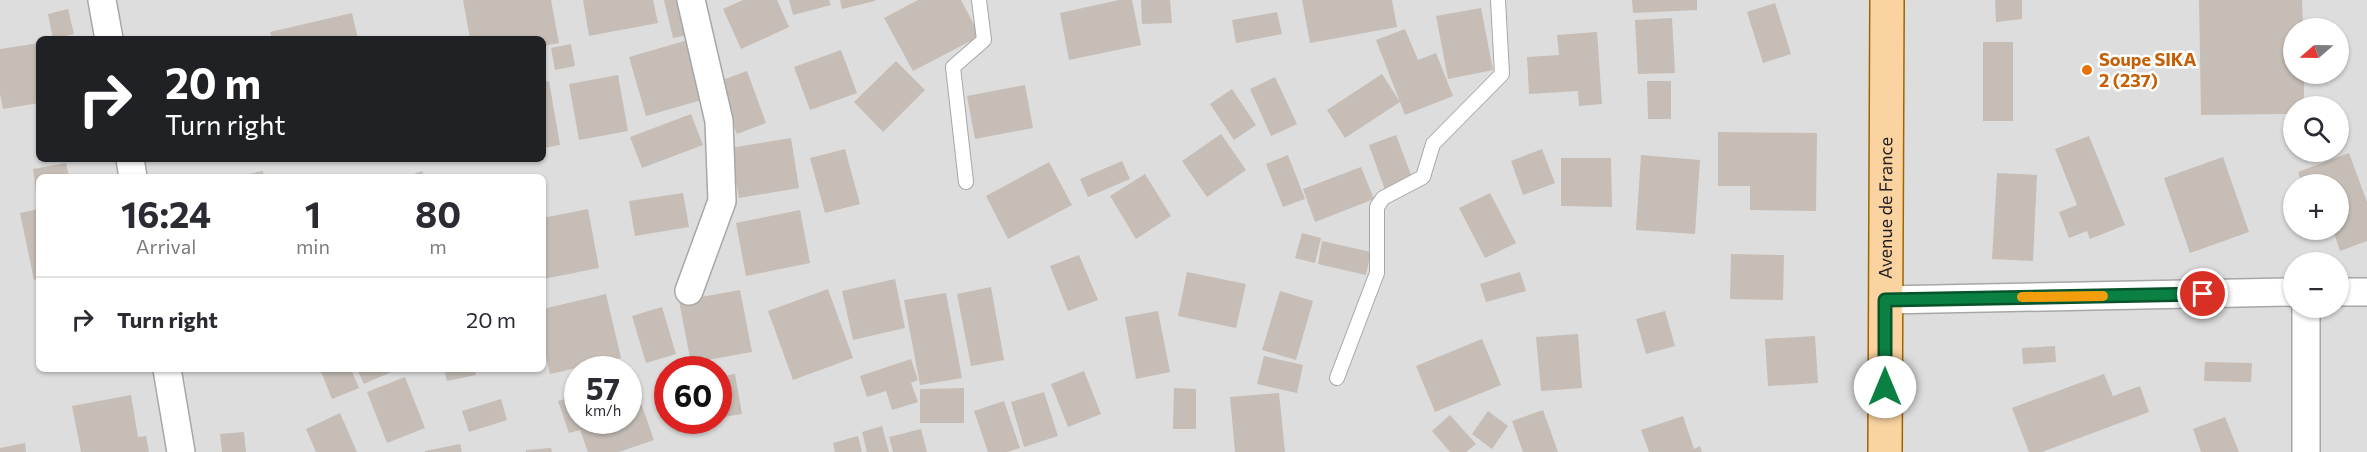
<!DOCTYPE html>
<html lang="en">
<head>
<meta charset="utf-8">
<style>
  :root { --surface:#fff; --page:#f7f7f7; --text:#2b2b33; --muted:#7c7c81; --line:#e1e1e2 }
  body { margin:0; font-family:Commissioner,sans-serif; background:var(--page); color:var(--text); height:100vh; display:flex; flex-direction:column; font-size:22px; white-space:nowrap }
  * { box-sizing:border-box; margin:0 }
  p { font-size:20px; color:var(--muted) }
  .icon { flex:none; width:33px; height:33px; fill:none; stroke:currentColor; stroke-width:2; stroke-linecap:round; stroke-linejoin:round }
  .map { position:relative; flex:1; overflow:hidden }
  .drawer { position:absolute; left:36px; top:174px; width:510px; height:198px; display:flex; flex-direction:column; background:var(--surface); border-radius:9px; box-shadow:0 2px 4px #0004 }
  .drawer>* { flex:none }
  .guide { position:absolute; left:36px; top:36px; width:510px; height:126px; border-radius:9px; box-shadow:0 2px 4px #0004; background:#202124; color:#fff; overflow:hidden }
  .needle { width:39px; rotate:250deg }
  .buttons { position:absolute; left:2283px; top:18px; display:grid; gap:12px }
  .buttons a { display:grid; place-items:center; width:66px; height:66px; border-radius:50%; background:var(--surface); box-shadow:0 2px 4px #0004; font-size:30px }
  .speed { position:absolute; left:564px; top:356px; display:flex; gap:12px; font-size:30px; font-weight:700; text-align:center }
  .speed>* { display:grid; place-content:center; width:78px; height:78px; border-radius:50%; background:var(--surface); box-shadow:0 2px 4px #0004; line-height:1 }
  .speed small { font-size:15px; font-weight:400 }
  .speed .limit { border:9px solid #d22; background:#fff; color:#111 }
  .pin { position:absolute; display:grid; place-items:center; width:51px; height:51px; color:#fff; margin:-26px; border:3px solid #fff; border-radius:50%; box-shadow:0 2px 6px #0007 }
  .me { position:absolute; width:66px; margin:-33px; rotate:0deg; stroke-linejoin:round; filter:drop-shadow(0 0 4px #0008) }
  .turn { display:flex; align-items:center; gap:21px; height:126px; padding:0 30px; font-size:27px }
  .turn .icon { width:78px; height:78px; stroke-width:2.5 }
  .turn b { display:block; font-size:42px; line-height:51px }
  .eta { display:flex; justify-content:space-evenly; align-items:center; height:102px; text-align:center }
  .eta b { font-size:36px; font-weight:700; line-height:42px }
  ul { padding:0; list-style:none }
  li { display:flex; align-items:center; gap:18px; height:84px; padding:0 30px; border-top:2px solid var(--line) }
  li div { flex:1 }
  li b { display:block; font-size:22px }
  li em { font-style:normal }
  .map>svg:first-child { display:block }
  .residential { fill:#dedddd; fill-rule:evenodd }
  .building { fill:#c5bdb6 }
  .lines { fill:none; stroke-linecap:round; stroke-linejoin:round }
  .service-casing { stroke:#a7a7a7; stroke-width:16 }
  .minor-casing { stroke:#a7a7a7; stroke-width:30 }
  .primary-casing { stroke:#9b6601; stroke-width:36 }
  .service { stroke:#fff; stroke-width:14 }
  .minor { stroke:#fff; stroke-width:27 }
  .primary { stroke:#fbd3a1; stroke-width:33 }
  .route-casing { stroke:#07532c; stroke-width:15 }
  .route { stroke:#0b8043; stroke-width:10 }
  .slow { stroke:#f59e0b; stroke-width:10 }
  .food-dot { fill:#e8710a; stroke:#fff; stroke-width:2 }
  .labels { text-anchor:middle; stroke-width:5; stroke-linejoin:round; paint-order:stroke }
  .food-label { font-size:18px; font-weight:bold; fill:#c56008; stroke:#fff; text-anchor:start }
  .street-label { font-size:18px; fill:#202020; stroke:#fff }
</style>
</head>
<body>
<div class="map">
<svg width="2367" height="452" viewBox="0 0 2367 452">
  <rect width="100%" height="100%" fill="#f1ede7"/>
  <path class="residential" d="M0 0H2367V452H0ZM2294 28H2338V74H2294ZM39 39H543V159H39ZM2294 106H2338V152H2294ZM39 177H543V369H39ZM2294 184H2338V230H2294ZM2294 262H2338V308H2294ZM578 369H628V420H578ZM668 369H718V420H668Z"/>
  <path class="building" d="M463 0H551L559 43 543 46V39H470Z
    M583 0H653L658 23 589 36Z
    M664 0H684L692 34 673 38Z
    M743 0H777L789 27 741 49 723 9Z
    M789 0H829L831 5 793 15Z
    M840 0H875V1L842 9Z
    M918 0H961L980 36 913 71 884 18Z
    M1119 0H1132L1141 45 1069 60 1060 13Z
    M1141 0H1170L1172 23 1142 24Z
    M1302 0H1392L1397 27 1310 43Z
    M1632 0H1697V10L1633 13Z
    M1995 0H2022V19L1996 22Z
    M2199 0H2302L2303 28H2294V74H2304V106H2294V114L2201 115Z
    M1775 3 1791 54 1763 63 1747 12Z
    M1481 8 1493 70 1448 79 1436 16Z
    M68 9 74 34 53 39 48 14Z
    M1277 12 1282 34 1236 43 1232 20Z
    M352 13 358 39H272L270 32Z
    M1672 18 1675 73 1638 74 1635 20Z
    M1405 29 1418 60 1436 53 1453 96 1405 115 1376 40Z
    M1597 32 1602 104 1579 106 1578 91 1529 94 1527 57 1559 55 1557 35Z
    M688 40 705 99 646 116 629 57Z
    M1983 42H2013V121H1983Z
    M39 43V103L3 109 0 94V49Z
    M571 44 575 66 555 70 551 48Z
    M841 50 857 93 810 110 794 67Z
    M896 61 925 90 883 132 854 102Z
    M747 71 766 123 737 134 717 82Z
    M1382 74 1400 102 1345 138 1327 110Z
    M618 75 628 131 579 140 569 84Z
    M1275 77 1297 124 1271 136 1250 89Z
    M549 81 560 145 543 148V82Z
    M1647 81H1671V119H1648Z
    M1025 85 1033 128 975 139 967 96Z
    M1232 89 1256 125 1234 140 1210 104Z
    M691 114 703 145 642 168 630 137Z
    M1718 132 1817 133 1816 211 1750 210V186H1718Z
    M1221 134 1246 170 1207 197 1182 161Z
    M1396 135 1413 180 1385 190 1369 145Z
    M2089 136 2125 225 2090 239 2087 231 2069 238 2059 212 2077 205 2055 149Z
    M791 138 799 188 739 198 730 148Z
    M845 149 860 204 825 213 810 158Z
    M1542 149 1555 183 1523 195 1511 161Z
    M2349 153 2367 202V241L2340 251 2334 233 2315 239 2312 230H2338V184H2302L2298 172Z
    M1288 155 1305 199 1283 207 1266 164Z
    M1641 155 1700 160 1695 234 1636 230Z
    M2223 157 2249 232 2190 253 2164 178Z
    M1561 158H1611L1612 207 1561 206Z
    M1122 161 1130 179 1088 197 1080 179Z
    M1049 162 1072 205 1008 239 986 196Z
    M66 163 69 177H39V191H36L33 169Z
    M1361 167 1374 199 1315 222 1303 189Z
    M263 171 264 177H239L238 176Z
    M422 171 424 177H405Z
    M1997 173 2037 175 2033 261 1992 259Z
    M1145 174 1171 216 1136 239 1110 196Z
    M683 193 689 227 635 236 629 201Z
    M1490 193 1516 243 1485 258 1459 208Z
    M39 209V279L34 280 20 213Z
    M588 209 599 268 543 279V218Z
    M800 210 810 263 746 276 736 223Z
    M1302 233 1321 238 1315 263 1295 258Z
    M1322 241 1371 252 1366 275 1318 264Z
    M1731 254 1784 255 1783 300 1730 299Z
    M1079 255 1098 300 1068 311 1050 266Z
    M1187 272 1246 284 1236 328 1178 316Z
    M1520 272 1526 291 1486 302 1480 284Z
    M895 279 905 328 853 340 842 291Z
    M991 287 1004 360 971 366 957 294Z
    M828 289 853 358 793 380 768 311Z
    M740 290 752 352 691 363 679 301Z
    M1280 291 1313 301 1296 360 1262 350Z
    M946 293 962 378 920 385 904 300Z
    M606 294 621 358 550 374 543 343V309Z
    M662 307 676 354 646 363 632 316Z
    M1158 311 1170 372 1136 379 1125 317Z
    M1665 311 1675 346 1646 354 1636 319Z
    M1578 334 1582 388 1541 391 1536 337Z
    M1815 336 1818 383 1768 386 1765 339Z
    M1482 339 1501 385 1435 412 1416 366Z
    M2055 346 2056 362 2023 364 2022 348Z
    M1264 356 1303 365 1297 393 1257 384Z
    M911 359 918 380 911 383 918 402 892 410 886 391 867 397 860 376Z
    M2205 362 2252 363 2251 382 2204 381Z
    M320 369H351L359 388 332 399Z
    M357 369H398L364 384Z
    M444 369H475L476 375 447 381Z
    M1084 371 1101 414 1068 427 1051 384Z
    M735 374 742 414 718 418V377Z
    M2104 374 2113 396 2140 386 2149 412 2042 452H2029L2012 408Z
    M405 377 425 428 387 443 367 392Z
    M964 388V423H920V389Z
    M1174 388 1196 389V429H1173Z
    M1044 392 1058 436 1024 447 1011 402Z
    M1279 393 1285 452H1235L1230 397Z
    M131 395 138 437 146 436 149 452H81L72 406Z
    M578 395V420H628V404L640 400 654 440 619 452H588L580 430 569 433 558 401Z
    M501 399 507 420 469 432 462 411Z
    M1004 401 1020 448 1007 452H988L974 411Z
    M1543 410 1558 452H1523L1512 421Z
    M1488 411 1508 426 1492 449 1472 434Z
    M340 413 357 452H316L306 429Z
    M1450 415 1476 444 1466 452H1450L1432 431Z
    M1683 416 1694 449 1700 446 1702 452H1649L1641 430Z
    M2225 417 2239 452H2201L2193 429Z
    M882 426 889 452H867L862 432Z
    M921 429 927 452H893L889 437Z
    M244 432 246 452H222L220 434Z
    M858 436 862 452H835L833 443Z
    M25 443 26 452H0V448Z
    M460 444 462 452H425V451Z
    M551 448 552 452H526V450Z"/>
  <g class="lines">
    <defs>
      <path id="service" d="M966 182 953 67 984 40 979 0
        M1337 378 1377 273V207L1383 198 1423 177 1433 144 1502 74 1498 0"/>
      <path id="minor" d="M102 0 109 39
        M130 159 133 177
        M689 291 722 201 719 121 691 0
        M2338 292H2367
        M1885 300 2294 292
        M2306 308V452
        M167 369 181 452"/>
      <g id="primary">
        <path id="s1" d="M1885 452 1887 0"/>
      </g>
    </defs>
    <use href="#service" class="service-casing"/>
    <use href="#minor" class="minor-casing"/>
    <use href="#primary" class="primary-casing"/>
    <use href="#service" class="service"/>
    <use href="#minor" class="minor"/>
    <use href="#primary" class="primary"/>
  </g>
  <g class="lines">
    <defs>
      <path id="route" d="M1885 387V300L2203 294"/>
    </defs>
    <use href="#route" class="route-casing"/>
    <use href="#route" class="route"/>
    <path class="slow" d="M2022 297 2103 296"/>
  </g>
  <circle class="food-dot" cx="2087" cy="70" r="6"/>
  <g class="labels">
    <g class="food-label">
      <text x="2099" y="66">Soupe SIKA<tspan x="2099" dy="21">2 (237)</tspan></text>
    </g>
    <g class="street-label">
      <text dy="6" stroke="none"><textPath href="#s1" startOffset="244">Avenue de France</textPath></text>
    </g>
  </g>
</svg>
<div class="buttons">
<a><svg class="needle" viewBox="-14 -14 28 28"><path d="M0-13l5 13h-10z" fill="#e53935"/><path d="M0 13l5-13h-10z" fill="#7c7c81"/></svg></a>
<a><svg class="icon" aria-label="search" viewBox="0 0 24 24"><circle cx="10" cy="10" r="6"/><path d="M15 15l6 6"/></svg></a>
<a>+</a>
<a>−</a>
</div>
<div class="speed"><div>57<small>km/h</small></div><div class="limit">60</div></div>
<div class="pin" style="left:2203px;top:294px;background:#d93025"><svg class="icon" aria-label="arrive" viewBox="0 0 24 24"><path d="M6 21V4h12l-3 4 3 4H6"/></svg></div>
<svg class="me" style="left:1885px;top:387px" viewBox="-20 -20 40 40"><circle r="19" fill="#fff"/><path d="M0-13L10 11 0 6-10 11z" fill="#0b8043"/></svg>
<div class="guide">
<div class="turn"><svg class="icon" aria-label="right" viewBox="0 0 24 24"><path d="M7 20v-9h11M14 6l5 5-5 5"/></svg><div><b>20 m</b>Turn right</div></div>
</div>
<section class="drawer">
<div class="eta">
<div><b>16:24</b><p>Arrival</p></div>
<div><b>1</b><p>min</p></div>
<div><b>80</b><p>m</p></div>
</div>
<ul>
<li><svg class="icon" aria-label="right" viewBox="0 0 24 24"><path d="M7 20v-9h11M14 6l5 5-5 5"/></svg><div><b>Turn right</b></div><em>20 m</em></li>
</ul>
</section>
</div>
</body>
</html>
